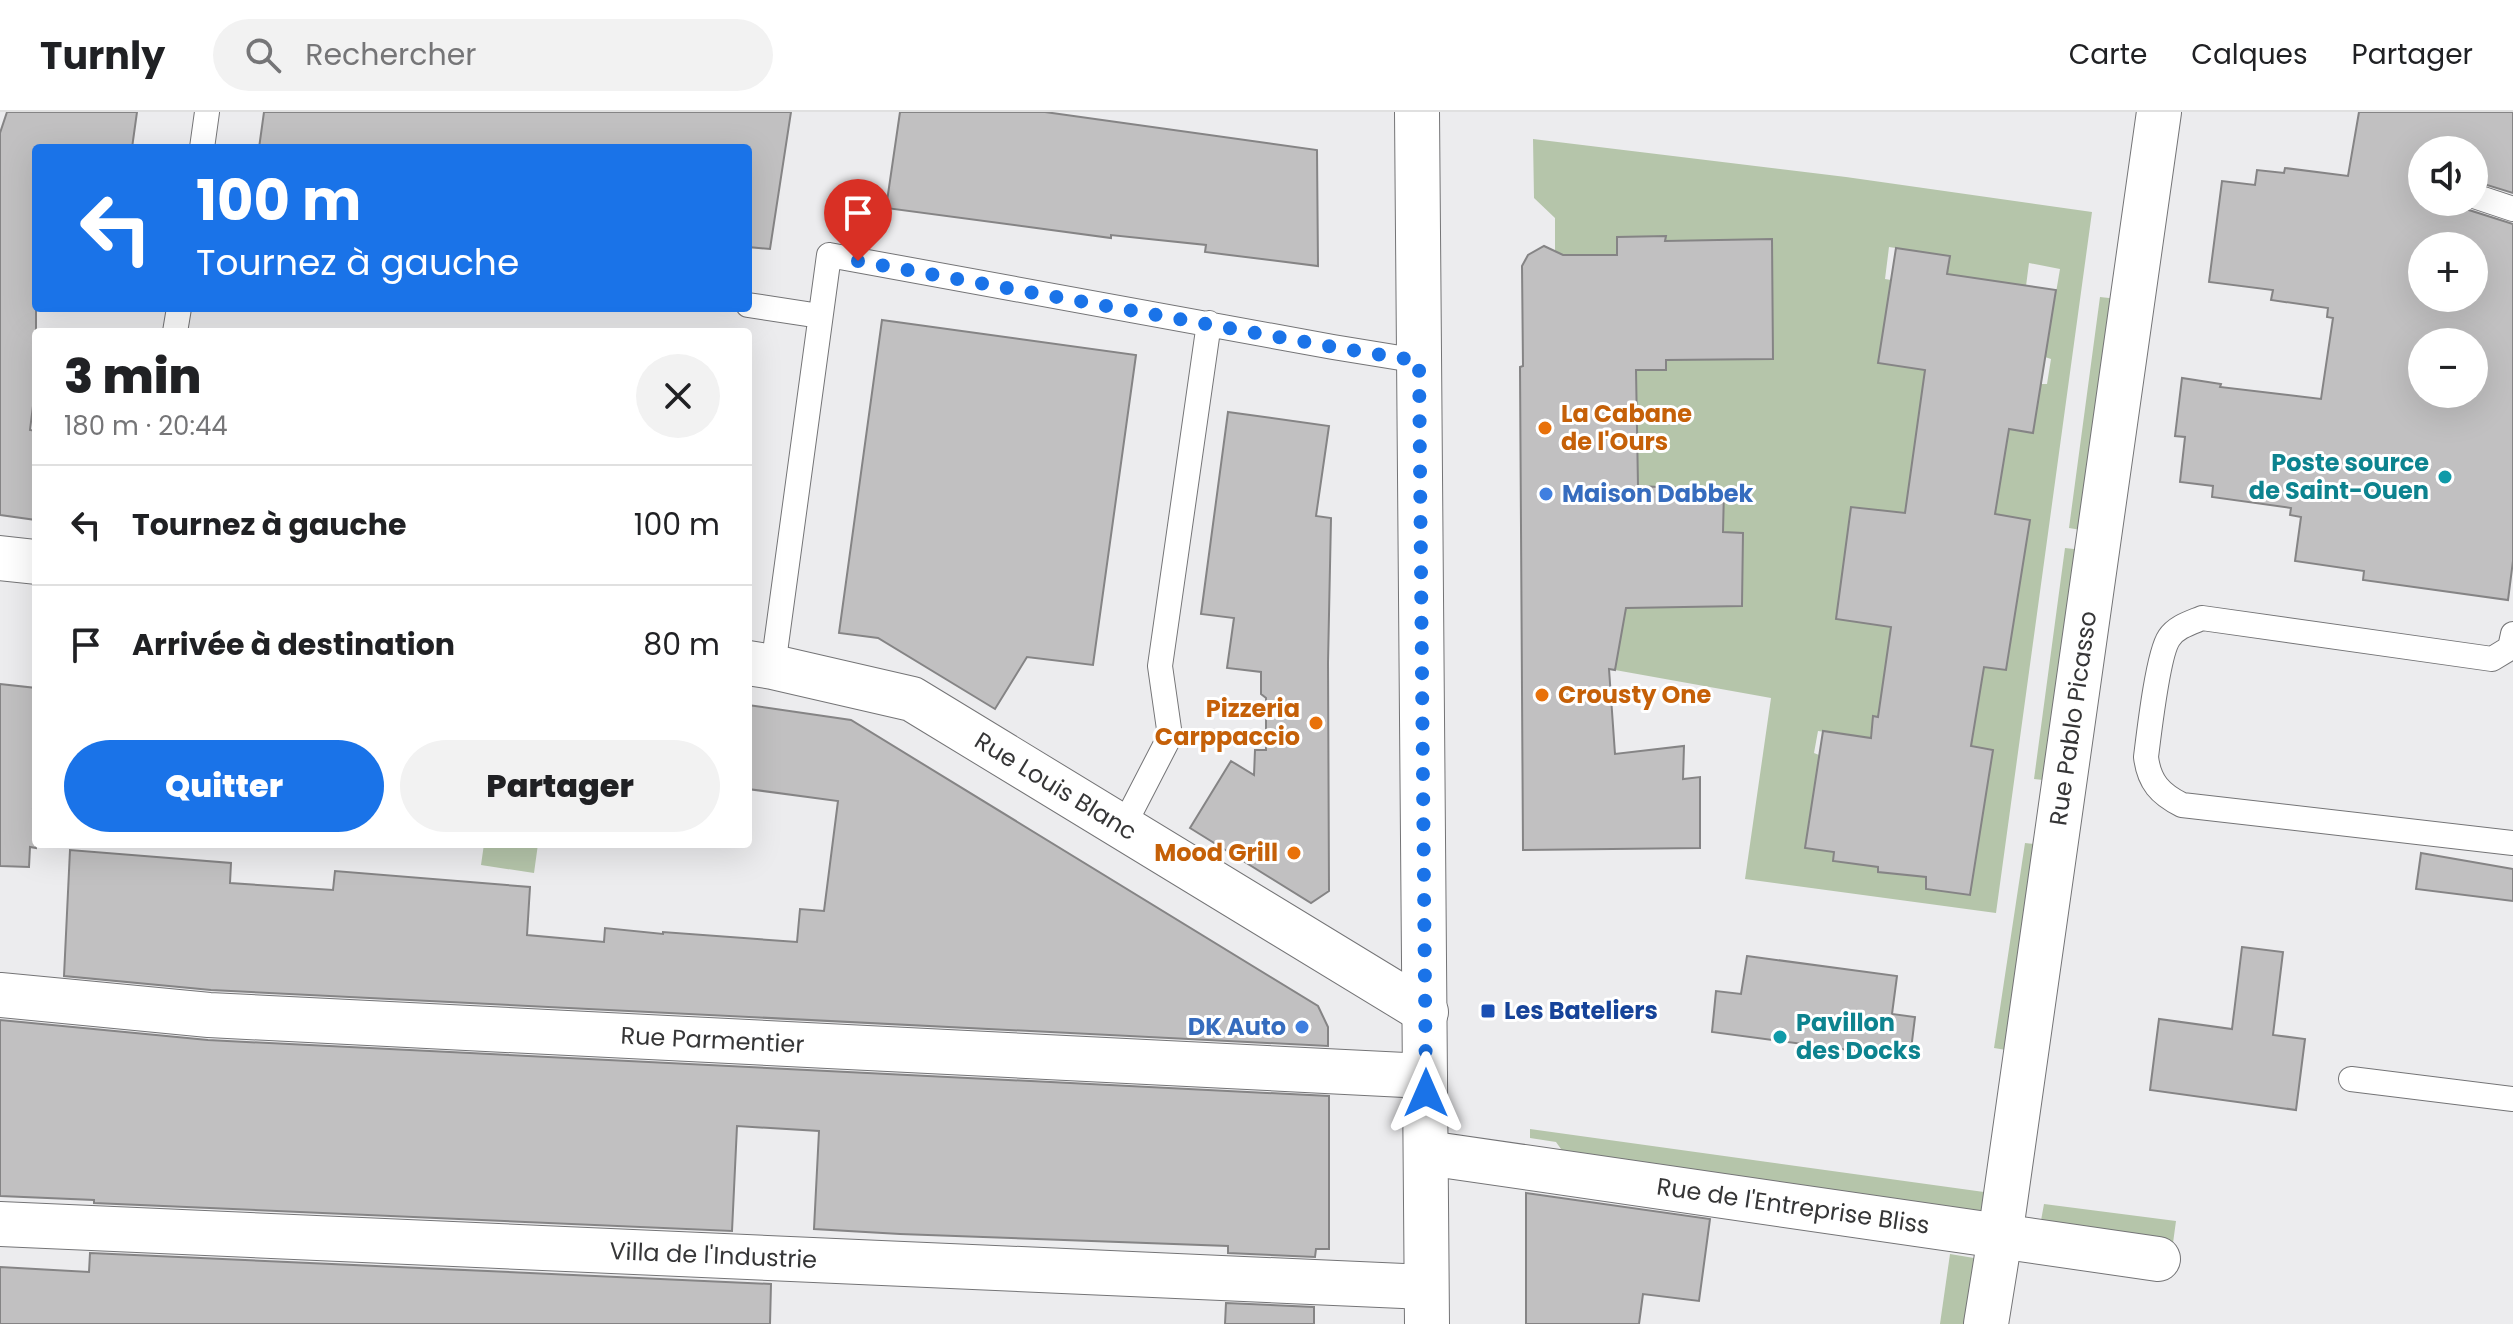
<!DOCTYPE html>
<html lang="fr">
<head>
<meta charset="utf-8">
<style>
  :root { --surface:#fff; --page:#f2f2f2; --text:#202124; --muted:#757577; --line:#e0e0e0; --accent:#1a73e8 }
  body { margin:0; font-family:Poppins,sans-serif; background:var(--page); color:var(--text); height:100vh; display:flex; flex-direction:column; font-size:30px; white-space:nowrap }
  * { box-sizing:border-box; margin:0 }
  p { font-size:26px; color:var(--muted) }
  .icon { flex:none; width:44px; height:44px; fill:none; stroke:currentColor; stroke-width:2; stroke-linecap:round; stroke-linejoin:round }
  .map { position:relative; flex:1; overflow:hidden }
  .panel { position:absolute; left:32px; top:216px; width:720px; height:520px; display:flex; flex-direction:column; background:var(--surface); border-radius:8px; box-shadow:0 8px 32px #0002 }
  .panel>* { flex:none }
  .top-card { position:absolute; left:32px; top:32px; width:720px; height:168px; border-radius:8px; box-shadow:0 8px 32px #0002; background:#1a73e8; color:#fff; overflow:hidden }
  .tools { position:absolute; left:2408px; top:24px; display:grid; gap:16px }
  .tools a { display:grid; place-items:center; width:80px; height:80px; border-radius:50%; background:var(--surface); box-shadow:0 8px 32px #0002; font-size:40px }
  .pin { position:absolute; display:grid; place-items:center; width:68px; height:68px; color:#fff; margin:-82px -34px; border-radius:50% 50% 50% 0; rotate:-45deg; box-shadow:0 0 8px #0007 }
  .pin .icon { rotate:45deg }
  .me { position:absolute; width:88px; margin:-44px; rotate:0deg; stroke-linejoin:round; filter:drop-shadow(0 0 6px #0008) }
  .turn { display:flex; align-items:center; gap:28px; height:168px; padding:0 32px; font-size:36px }
  .turn .icon { width:104px; height:104px; stroke-width:2.5 }
  .turn b { display:block; font-size:56px; line-height:68px }
  .round { display:grid; place-items:center; flex:none; width:84px; height:84px; border-radius:42px; background:var(--page) }
  .headline { display:flex; align-items:center; justify-content:space-between; height:136px; padding:0 32px }
  h1 { font-size:48px; font-weight:800; line-height:60px }
  .primary-button { display:flex; gap:16px; margin-top:auto; padding:16px 32px }
  .primary-button a { flex:1; height:92px; border-radius:48px; background:var(--accent); color:#fff; font-size:32px; font-weight:800; line-height:92px; text-align:center }
  .primary-button a+a { background:var(--page); color:var(--text) }
  ul { padding:0; list-style:none }
  li { display:flex; align-items:center; gap:24px; height:120px; padding:0 32px; border-top:2px solid var(--line) }
  li div { flex:1 }
  li b { display:block; font-size:30px }
  li em { font-style:normal }
  header { display:flex; align-items:center; gap:48px; box-sizing:border-box; height:112px; padding:0 40px; background:var(--surface); border-bottom:2px solid var(--line) }
  header strong { font-size:38px }
  nav { display:flex; gap:44px; margin-inline-start:auto; font-size:28px }
  .search { width:560px; height:72px; background:var(--page); display:flex; align-items:center; gap:20px; box-sizing:border-box; padding:0 28px; border-radius:44px; color:var(--muted); font-size:30px }
  .map>svg:first-child { display:block }
  .green { fill:#b5c5aa; fill-rule:evenodd }
  .building { fill:#c1c0c1; stroke:#858485; stroke-width:2; fill-rule:evenodd }
  .lines { fill:none; stroke-linecap:round; stroke-linejoin:round }
  .lane-casing { stroke:#747476; stroke-width:26 }
  .street-casing { stroke:#747476; stroke-width:46 }
  .secondary-casing { stroke:#747476; stroke-width:46 }
  .lane { stroke:#fff; stroke-width:24 }
  .street { stroke:#fff; stroke-width:44 }
  .secondary { stroke:#fff; stroke-width:44 }
  .route { stroke:#1a73e8; stroke-width:14; stroke-dasharray:0 25.2 }
  .food-dot { fill:#e8710a; stroke:#fff; stroke-width:3 }
  .culture-dot { fill:#0f9aa8; stroke:#fff; stroke-width:3 }
  .shop-dot { fill:#3f7fe0; stroke:#fff; stroke-width:3 }
  .transit-dot { fill:#1a4fb4; stroke:#fff; stroke-width:3 }
  .labels { text-anchor:middle; stroke-width:6; stroke-linejoin:round; paint-order:stroke }
  .food-label { font-size:24px; font-weight:bold; fill:#c56008; stroke:#fff; text-anchor:start }
  .culture-label { font-size:24px; font-weight:bold; fill:#0d838f; stroke:#fff; text-anchor:end }
  .shop-label { font-size:24px; font-weight:bold; fill:#366cbe; stroke:#fff; text-anchor:start }
  .street-label { font-size:24px; fill:#363637; stroke:#fff }
  .transit-label { font-size:24px; font-weight:bold; fill:#164399; stroke:#fff; text-anchor:start }
</style>
</head>
<body>
<header>
<strong>Turnly</strong>
<div class="search"><svg class="icon" aria-label="search" viewBox="0 0 24 24"><circle cx="10" cy="10" r="6"/><path d="M15 15l6 6"/></svg>Rechercher</div>
<nav><a>Carte</a><a>Calques</a><a>Partager</a></nav>
</header>
<div class="map">
<svg width="2513" height="1212" viewBox="0 0 2513 1212">
  <rect width="100%" height="100%" fill="#ececee"/>
  <path class="green" d="M1533 27 1846 65 2092 100 1996 801 1745 767 1771 586 1615 558 1613 515 1618 496 1742 494 1743 421 1723 420 1638 389 1636 258H1666V248L1773 247 1772 128 1665 140V124L1618 125 1617 143H1555V106L1534 86ZM1889 135 1949 144 1947 162 2026 174 2029 151 2060 157 2045 245 2051 247 2047 272H2041L2009 317 1995 402 2030 408 1984 555 1971 634 1993 639 1970 782 1926 777V765L1878 760V755L1833 749 1834 740 1806 736 1819 643 1814 641 1818 619 1847 623 1868 644 1873 605H1878L1891 515 1836 506 1851 395 1905 401 1925 258 1878 251 1891 168 1885 167Z
    M2100 185 2118 187 2087 419 2069 416Z
    M2065 436 2083 438 2052 669 2034 667Z
    M2025 731 2042 733 2012 939 1994 936Z
    M484 732H538L534 761 481 753Z
    M1530 1017 1984 1080 1980 1104 1566 1044 1556 1030 1530 1026Z
    M2044 1092 2176 1109 2173 1131 2040 1114Z
    M1950 1142 1974 1146 1964 1212H1940Z"/>
  <path class="building" d="M7 0H137L132 36H36V270L30 318 36 319V408L0 403V21Z
    M264 0H791L770 137 748 135V36H259Z
    M900 0H1045L1317 38 1318 154 1205 140 1206 133 1111 123V126L886 96Z
    M2359 0H2513V81L2474 69V38H2422V90H2461L2469 98 2513 112V449L2508 488 2363 468 2364 459 2295 449 2301 405 2290 403 2291 396 2212 385 2213 374 2180 370 2185 325 2175 324 2182 266 2221 272 2220 275 2321 287 2333 206 2327 205 2328 196 2271 188 2273 178 2209 170 2222 69 2255 73 2257 58 2284 61 2285 56 2348 64ZM2422 134H2474V186H2422ZM2422 230H2474V282H2422Z
    M1666 124 1665 129 1772 127 1773 247 1666 248V258H1636L1638 374 1724 378 1723 420 1743 421 1742 494 1626 496 1615 558 1609 557 1615 642 1684 634 1683 667 1700 665V736L1523 738 1520 255 1523 254 1522 154 1528 143 1544 134 1563 143H1617V125Z
    M1896 136 1950 144 1947 162 2056 178 2033 321 2009 317 1995 402 2030 408 2006 558 1984 555 1971 634 1993 638 1970 783 1926 777V765L1878 760V755L1833 749 1834 740 1805 736 1823 619 1871 626 1873 604 1878 605 1891 515 1836 507 1851 395 1905 401 1925 258 1878 251Z
    M882 208 1136 243 1093 553 1027 545 995 597 878 526 839 521Z
    M1228 300 1329 314 1316 404 1331 406 1328 551 1329 779 1311 791 1190 716 1231 649 1254 663 1255 638H1266V586L1261 582V560L1227 556 1234 506 1201 502Z
    M0 572 36 576V657L33 696H36V736L30 735 29 755 0 754Z
    M748 593 851 608 1318 894 1328 915V934L211 878 64 864 70 738 231 751 230 771 333 778 335 759 530 775 527 823 604 830 605 816 663 822V820L797 830 800 797 824 799 838 689 748 677Z
    M2421 741 2513 757V789L2416 777Z
    M2242 835 2283 840 2273 923 2305 927 2296 998 2150 978 2159 907 2232 917Z
    M1747 844 1897 864 1892 902 1915 905 1910 946 1712 920 1716 879 1741 882Z
    M0 908 208 928 1329 984V1137H1316L1315 1145 1228 1141V1134L900 1122 814 1117 819 1019 737 1014 732 1119 94 1091V1088L0 1084Z
    M1526 1081 1710 1107 1699 1189 1643 1182 1639 1212H1526Z
    M90 1141 771 1172 770 1212H0V1155L89 1160Z
    M1226 1191 1314 1195V1212H1225Z"/>
  <g class="lines">
    <defs>
      <path id="lane" d="M202 36 207 0
        M2474 84 2513 97
        M748 193 820 204
        M175 220 179 196
        M2513 522 2510 536 2492 547 2202 506C2190 511 2176 515 2169 526 2158 542 2149 621 2146 645 2149 670 2160 682 2182 693L2513 731
        M773 555 829 143 1333 235 1419 249
        M1123 715 1170 624 1160 554 1209 211
        M2351 967 2513 987"/>
      <g id="street">
        <path d="M0 446 36 450"/>
        <path id="s1" d="M748 551 773 555 912 587 1426 900"/>
        <path id="s2" d="M0 883 209 903 1425 964"/>
        <path id="s3" d="M1427 1041 2158 1147"/>
        <path id="s4" d="M0 1112 1426 1175"/>
        <path id="s5" d="M1986 1212 2000 1125 2159 0"/>
      </g>
      <path id="secondary" d="M1417 0 1427 1212"/>
    </defs>
    <use href="#lane" class="lane-casing"/>
    <use href="#street" class="street-casing"/>
    <use href="#secondary" class="secondary-casing"/>
    <use href="#lane" class="lane"/>
    <use href="#street" class="street"/>
    <use href="#secondary" class="secondary"/>
  </g>
  <g class="lines">
    <path class="route" d="M858 149 1333 235 1419 249 1426 981"/>
  </g>
  <g class="food-dot">
    <circle cx="1545" cy="316" r="8"/>
    <circle cx="1542" cy="583" r="8"/>
    <circle cx="1316" cy="611" r="8"/>
    <circle cx="1294" cy="741" r="8"/>
  </g>
  <g class="culture-dot">
    <circle cx="2445" cy="365" r="8"/>
    <circle cx="1780" cy="925" r="8"/>
  </g>
  <g class="shop-dot">
    <circle cx="1546" cy="382" r="8"/>
    <circle cx="1302" cy="915" r="8"/>
  </g>
  <rect class="transit-dot" x="1480" y="891" width="16" height="16" rx="4"/>
  <g class="labels">
    <g class="food-label">
      <text x="1561" y="310">La Cabane<tspan x="1561" dy="28">de l'Ours</tspan></text>
      <text x="1558" y="591">Crousty One</text>
      <text x="1300" y="605" text-anchor="end">Pizzeria<tspan x="1300" dy="28">Carppaccio</tspan></text>
      <text x="1278" y="749" text-anchor="end">Mood Grill</text>
    </g>
    <g class="culture-label">
      <text x="2429" y="359">Poste source<tspan x="2429" dy="28">de Saint-Ouen</tspan></text>
      <text x="1796" y="919" text-anchor="start">Pavillon<tspan x="1796" dy="28">des Docks</tspan></text>
    </g>
    <g class="shop-label">
      <text x="1562" y="390">Maison Dabbek</text>
      <text x="1286" y="923" text-anchor="end">DK Auto</text>
    </g>
    <g class="street-label">
      <text dy="8" stroke="none"><textPath href="#s5" startOffset="612">Rue Pablo Picasso</textPath></text>
      <text dy="8" stroke="none"><textPath href="#s1" startOffset="336">Rue Louis Blanc</textPath></text>
      <text dy="8" stroke="none"><textPath href="#s2" startOffset="714">Rue Parmentier</textPath></text>
      <text dy="8" stroke="none"><textPath href="#s3" startOffset="370">Rue de l'Entreprise Bliss</textPath></text>
      <text dy="8" stroke="none"><textPath href="#s4" startOffset="714">Villa de l'Industrie</textPath></text>
    </g>
    <g class="transit-label">
      <text x="1504" y="907">Les Bateliers</text>
    </g>
  </g>
</svg>
<div class="tools">
<a><svg class="icon" aria-label="sound" viewBox="0 0 24 24"><path d="M4 9h4l5-4v14l-5-4H4zM17 9q2 3 0 6"/></svg></a>
<a>+</a>
<a>−</a>
</div>
<div class="pin" style="left:858px;top:149px;background:#d93025"><svg class="icon" aria-label="arrive" viewBox="0 0 24 24"><path d="M6 21V4h12l-3 4 3 4H6"/></svg></div>
<svg class="me" style="left:1426px;top:981px" viewBox="-20 -20 40 40"><path d="M0-17L14 15 0 8-14 15z" fill="#1a73e8" stroke="#fff" stroke-width="4"/></svg>
<div class="top-card">
<div class="turn"><svg class="icon" aria-label="left" viewBox="0 0 24 24"><path d="M17 20v-9H6M10 6l-5 5 5 5"/></svg><div><b>100 m</b>Tournez à gauche</div></div>
</div>
<section class="panel">
<div class="headline"><div><h1>3 min</h1><p>180 m · 20:44</p></div><a class="round"><svg class="icon" aria-label="close" viewBox="0 0 24 24"><path d="M6 6l12 12M18 6L6 18"/></svg></a></div>
<ul>
<li><svg class="icon" aria-label="left" viewBox="0 0 24 24"><path d="M17 20v-9H6M10 6l-5 5 5 5"/></svg><div><b>Tournez à gauche</b></div><em>100 m</em></li>
<li><svg class="icon" aria-label="arrive" viewBox="0 0 24 24"><path d="M6 21V4h12l-3 4 3 4H6"/></svg><div><b>Arrivée à destination</b></div><em>80 m</em></li>
</ul>
<div class="primary-button"><a>Quitter</a><a>Partager</a></div>
</section>
</div>
</body>
</html>
